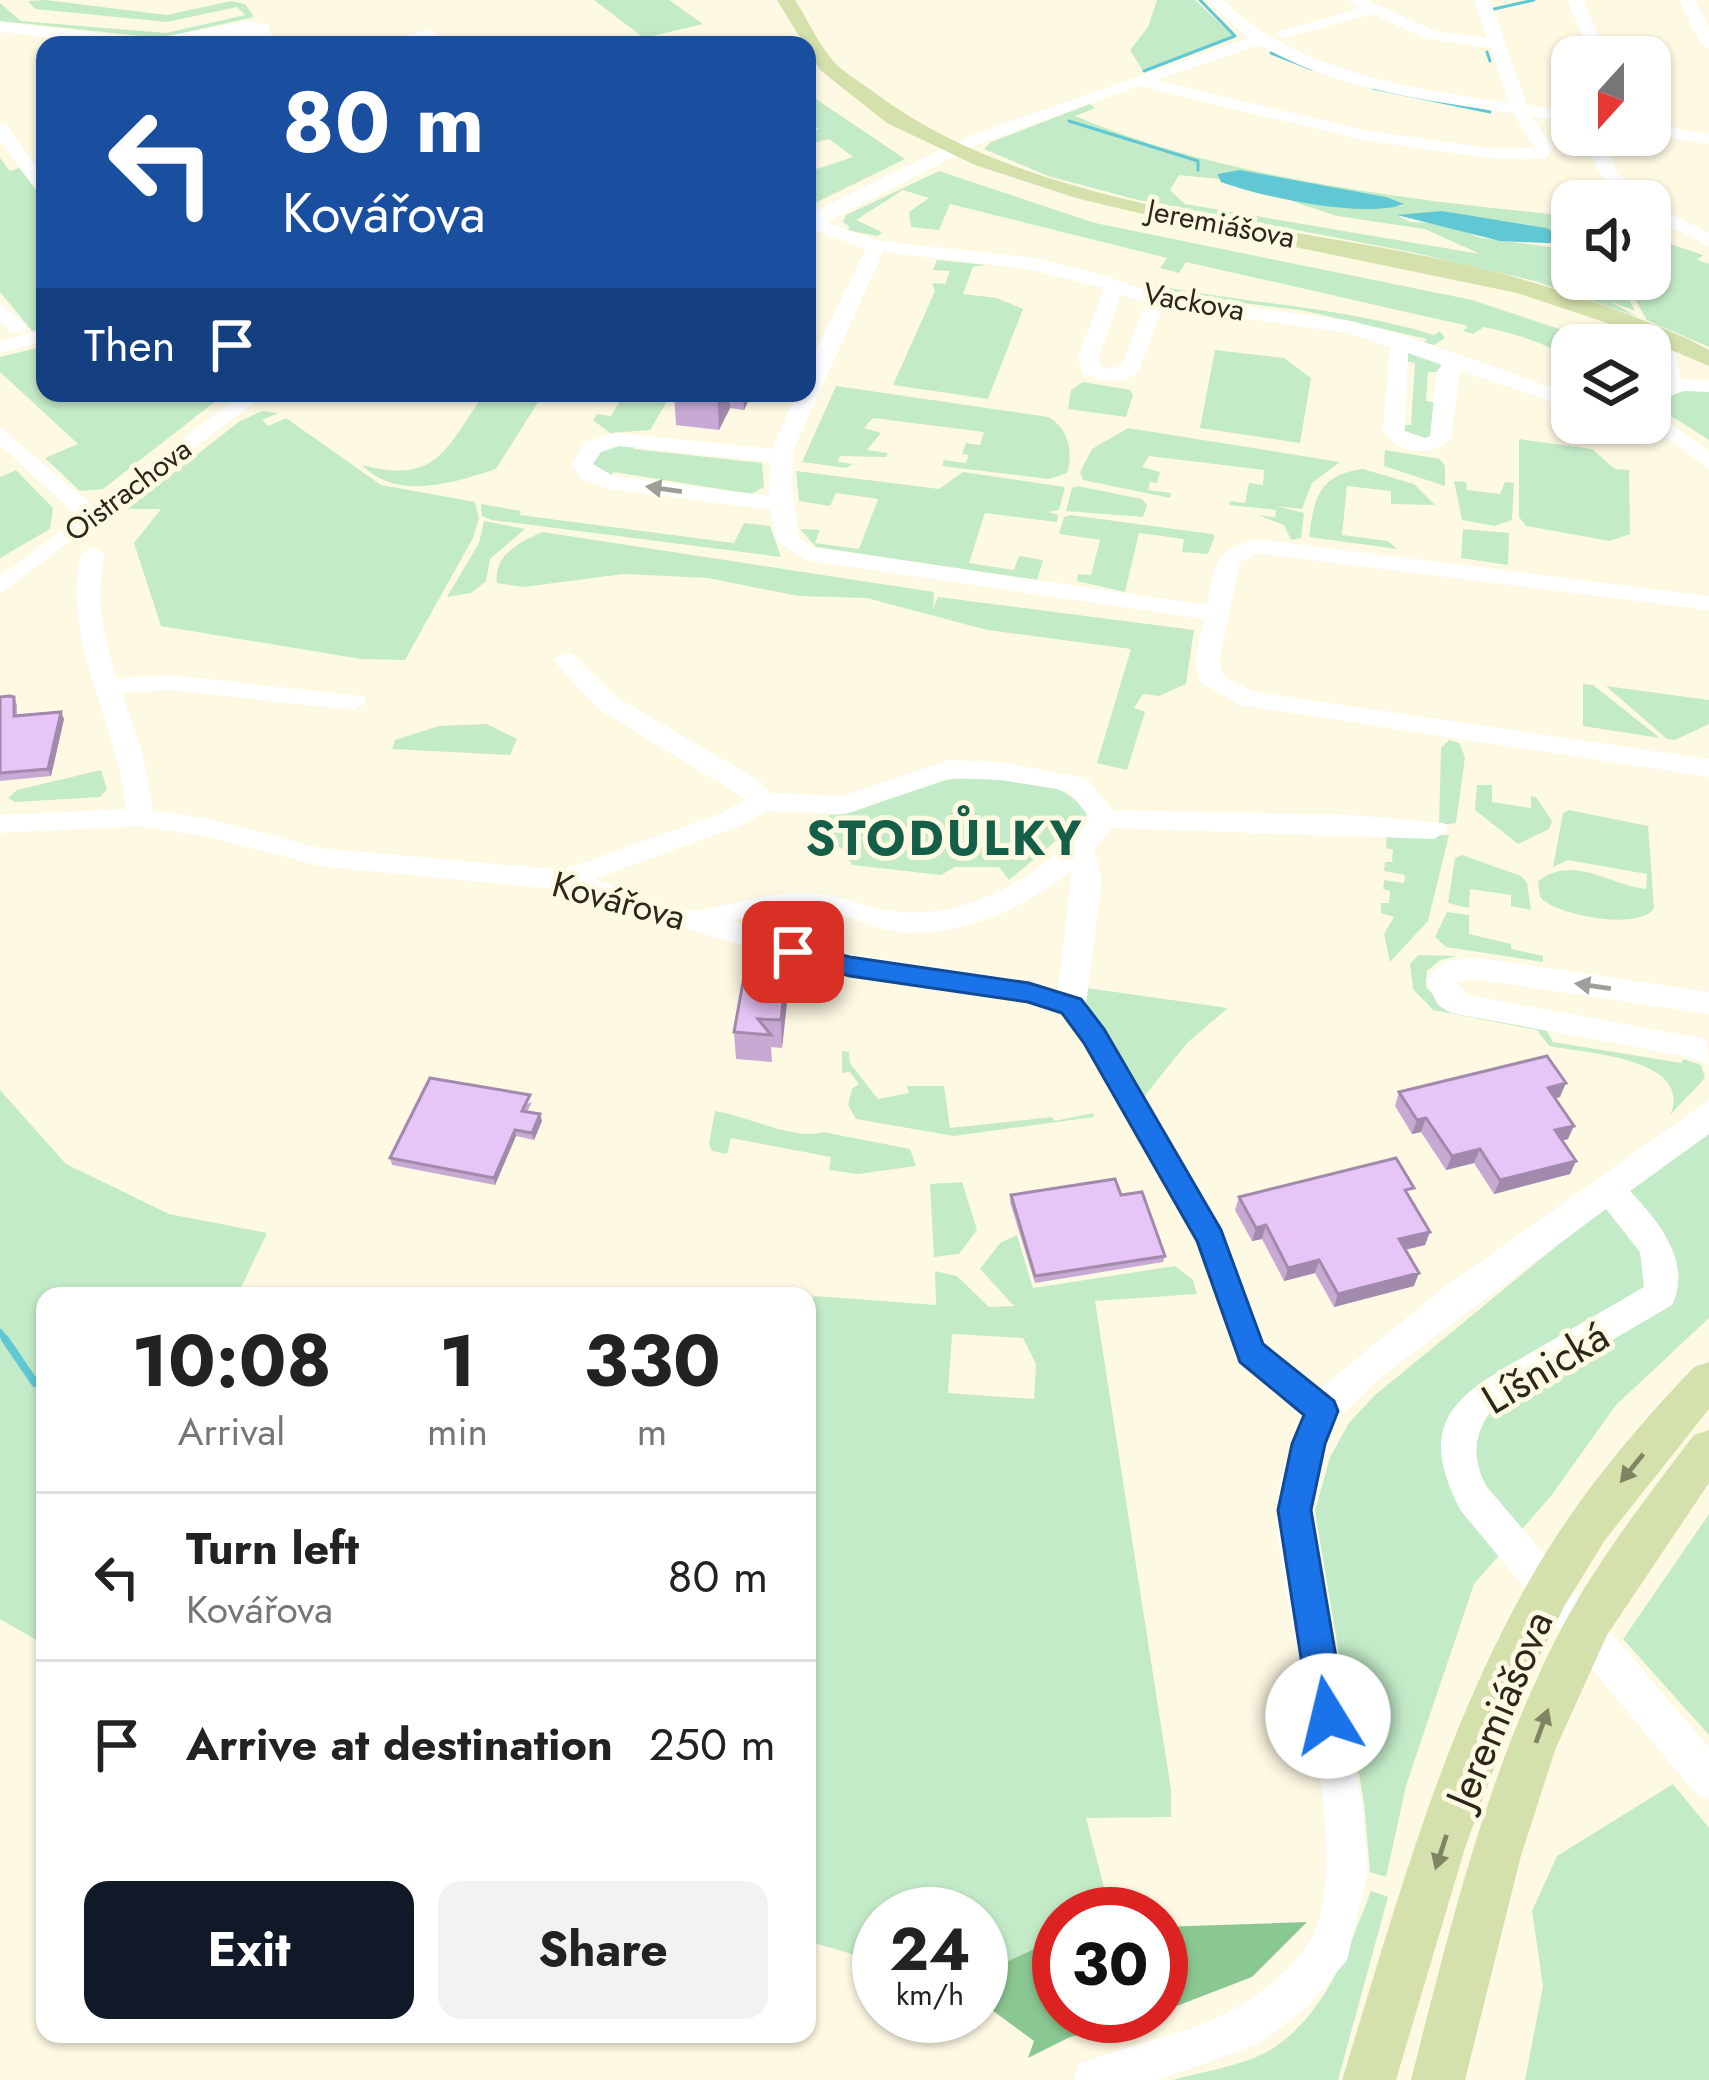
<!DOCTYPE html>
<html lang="en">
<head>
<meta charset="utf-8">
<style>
  :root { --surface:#fff; --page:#f2f2f2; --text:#222; --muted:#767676; --line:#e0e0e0; --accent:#111827 }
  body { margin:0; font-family:Jost,sans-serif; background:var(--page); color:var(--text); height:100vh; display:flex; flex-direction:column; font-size:45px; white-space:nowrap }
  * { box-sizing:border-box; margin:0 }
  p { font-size:39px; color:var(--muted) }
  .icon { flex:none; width:66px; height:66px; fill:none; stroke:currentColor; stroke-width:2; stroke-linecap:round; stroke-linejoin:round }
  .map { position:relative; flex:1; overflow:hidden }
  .side { position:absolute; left:36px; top:1287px; width:780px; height:756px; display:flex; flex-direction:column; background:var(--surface); border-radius:24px; box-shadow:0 3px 9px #0004 }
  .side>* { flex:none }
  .banner { position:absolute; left:36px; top:36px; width:780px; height:366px; border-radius:24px; box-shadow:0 3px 9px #0004; background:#1a4fa0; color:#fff; overflow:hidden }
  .needle { width:78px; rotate:201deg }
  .tools { position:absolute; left:1551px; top:36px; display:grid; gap:24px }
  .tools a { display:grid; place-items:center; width:120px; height:120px; border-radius:24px; background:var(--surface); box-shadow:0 3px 9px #0004; font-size:60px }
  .speed { position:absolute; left:852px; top:1887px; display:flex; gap:24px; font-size:60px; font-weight:700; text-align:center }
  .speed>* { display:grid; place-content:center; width:156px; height:156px; border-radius:50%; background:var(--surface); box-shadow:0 3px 9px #0004; line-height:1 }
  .speed small { font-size:30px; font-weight:400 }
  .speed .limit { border:18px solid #d22; background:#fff; color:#111 }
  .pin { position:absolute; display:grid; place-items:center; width:102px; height:102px; color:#fff; margin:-51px; border-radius:24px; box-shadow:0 6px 18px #0006 }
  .me { position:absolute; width:132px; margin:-66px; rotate:351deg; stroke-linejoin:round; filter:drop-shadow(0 0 9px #0008) }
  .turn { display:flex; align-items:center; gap:42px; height:252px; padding:0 48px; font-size:54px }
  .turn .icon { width:156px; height:156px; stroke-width:2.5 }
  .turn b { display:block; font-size:84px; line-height:102px }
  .then { display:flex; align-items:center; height:114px; padding:0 48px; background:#0003; gap:24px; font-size:45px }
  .eta { display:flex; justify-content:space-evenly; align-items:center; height:204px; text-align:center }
  .eta b { font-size:72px; font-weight:700; line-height:84px }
  .cta { display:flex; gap:24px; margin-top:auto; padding:24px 48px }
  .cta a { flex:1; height:138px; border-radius:24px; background:var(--accent); color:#fff; font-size:48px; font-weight:700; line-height:138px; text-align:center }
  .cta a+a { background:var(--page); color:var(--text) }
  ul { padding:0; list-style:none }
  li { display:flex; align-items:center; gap:36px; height:168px; padding:0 48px; border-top:3px solid var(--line) }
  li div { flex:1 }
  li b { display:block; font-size:45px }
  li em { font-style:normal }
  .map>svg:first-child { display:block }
  .green { fill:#c4ebc7; fill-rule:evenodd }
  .forest { fill:#8bc792 }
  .water { fill:#60c7d5 }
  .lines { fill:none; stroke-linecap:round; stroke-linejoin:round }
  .stream-far2 { stroke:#60c7d5; stroke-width:3 }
  .stream-far1 { stroke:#60c7d5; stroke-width:6 }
  .stream { stroke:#60c7d5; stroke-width:8 }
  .minor { fill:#fff; fill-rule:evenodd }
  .major { fill:#d4e1ac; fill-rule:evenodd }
  .wall { fill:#c8a9d4 }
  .shaded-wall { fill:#a28aad }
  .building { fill:#e8c5f7; stroke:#a28aad; stroke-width:3 }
  .oneway { fill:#a09e98 }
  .oneway2 { fill:#808463 }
  .route { fill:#1a73e8; stroke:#114b97; stroke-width:3 }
  .labels { text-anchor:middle; stroke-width:10; stroke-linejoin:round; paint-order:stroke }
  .far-street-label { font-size:30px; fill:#2b281a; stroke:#fef9e3 }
  .street-label { font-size:36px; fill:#2b281a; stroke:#fef9e3 }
  .near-street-label { font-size:42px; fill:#2b281a; stroke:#fef9e3 }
  .district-label { font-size:48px; font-weight:bold; letter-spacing:3px; fill:#155f48; stroke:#fef9e3 }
</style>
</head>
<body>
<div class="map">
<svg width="1709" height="2080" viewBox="0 0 1709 2080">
  <rect width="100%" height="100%" fill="#fef9e3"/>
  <path class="green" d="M46 0 167 15 231 1 245 4 254 17 161 38 0 21V3L21 21 166 33 245 15 237 7 167 22 35 9 28 1Z
    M594 0H669L703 24 644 38Z
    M1157 0H1195L1234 36 1143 71 1130 50 1148 27Z
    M807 93 905 159 807 207V172L853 157 829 139 807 145V133L819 129 807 120Z
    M1090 104 1095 108 1075 116C1220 178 1415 201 1572 216V279H1650V237L1703 255 1697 260 1709 264V347L1647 320 1631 293 1627 295 1635 311 1609 301 1638 317 1535 281 1411 252 1134 199 1048 176 984 149 991 142ZM1240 170 1386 197 1403 206 1341 207 1291 201 1337 216 1425 229 1480 254 1185 204 1170 190 1179 175 1219 179 1217 174ZM1442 211 1565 235 1550 247 1481 238 1441 223 1411 222 1398 216Z
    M0 158 10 171 19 168 45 200V328L32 331 0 292Z
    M939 171 1095 223 1472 300 1608 345H1572V361C1546 342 1515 334 1484 327L1473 334 1463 331 1468 326 1186 262 1179 273 1160 268 1167 258 950 204 939 230 911 227 909 212 929 198 903 190 856 220 882 232 878 236 846 230 850 227 843 222 846 215Z
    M937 260 985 265 973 267 963 294 997 298 1023 309 988 399 893 385 935 291 932 283 945 284 950 271 933 270Z
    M1161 281 1167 282 1164 287C1255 304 1345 308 1434 335L1440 331 1445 338 1434 345 1423 343 1427 339 1301 310 1147 292Z
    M45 346V393H226L103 489 80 491 45 458 78 444 0 372V357Z
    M1215 350 1284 358 1311 378 1300 443 1200 428Z
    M1407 352 1442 363 1439 372H1428L1426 401 1439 403 1435 438 1410 441 1399 425H1411L1415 363 1404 361Z
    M1083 382 1130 390 1133 395 1126 417 1068 409 1071 390Z
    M836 386 1048 417C1068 427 1074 452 1067 473L1049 479 942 466 944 460 966 463 969 455 962 454 966 443 980 445 984 432 873 418 864 428 881 433 867 450 888 453 886 457 840 456 838 462 853 464 846 468 802 462Z
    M1709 390V440L1673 417 1664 420 1654 411 1657 404 1681 391Z
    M485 393H538L540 399 496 469C455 482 398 502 362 465 438 485 445 449 485 393Z
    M604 393H672L650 430 610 433 593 420 597 414 611 416 620 401 600 399Z
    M262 411 278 413 262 420 268 426 286 418 381 485 475 502 479 518 473 538 405 660 361 659 161 626 134 543 161 509H127L240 421Z
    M1128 428 1340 462 1312 483 1302 509 1276 506 1304 513 1301 538 1291 540 1284 525 1258 515 1275 517 1276 510 1229 505 1230 501 1245 503 1249 483 1263 485 1264 470 1149 456 1142 467 1160 472 1157 483 1150 482 1148 490 1171 493 1170 498 1083 480 1080 472 1092 449Z
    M1519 439 1592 449 1615 469 1629 470 1630 534 1610 541 1526 526 1519 517Z
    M636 443 634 449 762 463 764 487 751 494 614 472 609 478 590 467 597 450Z
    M1385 450 1440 459 1445 466V486L1384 466Z
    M1363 469 1414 484 1435 505 1391 504V491L1347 486 1342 535 1388 541 1397 549 1309 537C1314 497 1319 475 1363 469Z
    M16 470 53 508 50 529 0 558V477Z
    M796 471 939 489 963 472 1065 487 1059 510 1048 512 1058 515 1057 522 985 513 969 563 1014 570 1019 556 1043 560 1037 580 816 547 800 529 820 530 815 543 859 549 878 499 836 493 830 506 799 501Z
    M1454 481 1466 482 1467 490 1500 494 1505 482 1514 483 1512 520 1495 526 1462 520Z
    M1078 486 1142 499 1147 505 1143 517 1066 511 1072 488Z
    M481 504 521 511 520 515 734 543 744 523 770 526 781 557 492 520 482 516Z
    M1070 515 1212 534 1215 536 1208 554 1182 552 1184 539 1139 533 1125 592 1077 581 1078 574 1091 575 1100 540 1059 534 1064 517Z
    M484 521 525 529 490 559 486 581 471 593 447 597 479 543Z
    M1463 529 1509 533 1508 565 1461 558Z
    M542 532 934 592 933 609 938 597 1194 630 1186 684 1159 696 1143 694 1134 708 1145 712 1127 770 1097 763 1131 649 987 630 867 598 798 596 708 578 623 574 524 587 497 583C493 555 520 542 542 532Z
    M1583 684 1593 685 1660 738 1583 726Z
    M1606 686 1709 700V724L1675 740 1667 739Z
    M487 724 517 739 510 755 392 749 395 740 439 726Z
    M1449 740 1459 743 1465 757 1456 823 1439 825 1441 748Z
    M101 770 107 789 100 797 15 802 8 798 17 790Z
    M1002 777C1034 783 1069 783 1087 815L1009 880 999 867H955L941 875 852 865 843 849 828 842 829 815C860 815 884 797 913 787 942 777 971 778 1002 777Z
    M1477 785H1492V802L1531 808V796L1536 797 1552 821 1549 829 1518 844 1475 810Z
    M1569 810 1648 826 1654 908C1641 931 1556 916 1540 897L1538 881C1574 854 1608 885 1646 889L1647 874 1568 860 1553 867 1563 813Z
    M1343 832 1449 835 1428 921 1390 962 1384 934 1394 917 1381 913V903H1389L1390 891 1383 889 1384 880 1404 883 1405 875 1384 871 1385 862H1392L1393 850 1386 848 1387 838Z
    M1462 855 1521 876 1527 883 1531 910 1511 906V895L1470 889 1469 908 1448 903 1455 858Z
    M1447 912 1469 915V934L1511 944V949L1543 956V962L1446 947 1435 937Z
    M1418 955 1457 956 1440 960 1427 971 1426 987 1447 1010 1546 1029 1553 1042 1681 1063 1683 1059 1701 1065 1705 1078 1670 1115C1695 1058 1584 1053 1549 1046L1537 1030 1433 1010 1413 989 1410 964Z
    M1087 988 1228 1008 1188 1042 1143 1098 1083 1006Z
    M842 1051 849 1052 850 1063 878 1099 909 1093 907 1086H944L950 1128 1052 1117 1055 1121 1093 1113 1094 1117 954 1136 856 1119 848 1105 852 1089 859 1084 850 1072 842 1073Z
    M0 1090 66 1164 169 1214 267 1233 237 1296H45V1645L0 1619Z
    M715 1111C745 1115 795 1141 823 1132L910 1149 916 1166 858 1174 829 1170 831 1157 731 1138 727 1154 712 1151 709 1144Z
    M1709 1131V1318L1616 1405 1551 1496 1474 1584 1406 1786 1386 1877 1370 1872 1364 1803 1315 1511 1330 1457 1349 1423 1374 1396 1588 1220Z
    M962 1182 977 1230 959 1254 934 1257 930 1184Z
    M1017 1235 1033 1288 1175 1266 1193 1280 1197 1294 1095 1301 1171 1790V1817L1086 1818 1111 1914H1059V1938L981 1973V1914H879V1962L807 1941V1300L815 1296 936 1305 935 1271 957 1276 989 1307 1014 1306 980 1269 1000 1243ZM952 1334 1023 1338 1036 1364 1034 1399 948 1393Z
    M1709 1514V1735L1623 1639Z
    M1673 1784 1709 1828V2080H1525L1543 1986 1532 1911 1557 1856Z
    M1371 1891 1388 1897 1338 2080H1173C1204 2071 1244 2066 1272 2049 1326 2014 1349 1948 1371 1891Z"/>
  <path class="forest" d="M1307 1922 1252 1977 1161 2012V1927Z
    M1059 1938V2016H1149L1070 2037 1028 2058 1034 2041 981 2002V1973Z"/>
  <path class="water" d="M1240 170 1386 197 1404 204C1365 219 1261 197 1221 182L1217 174Z
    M1442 211 1546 228 1568 239 1567 244 1500 241 1397 215Z"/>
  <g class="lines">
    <path class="stream-far2" d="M1200 0 1235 36
      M1494 9 1534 0
      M1487 52 1490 61
      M1271 53 1312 69
      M1144 71 1235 36
      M1373 88 1490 112
      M1069 121 1198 161V170"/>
    <path class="stream-far1" d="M0 1332 7 1342"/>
    <path class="stream" d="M5 1339 35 1383"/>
    <path class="minor" d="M1206 0H1223C1297 72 1408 88 1509 103L1491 48 1424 38 1373 14 1283 38 1275 33 1360 8 1348 0H1368L1434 31 1487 38 1474 0H1490L1527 105 1572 112V122L1531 116 1553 148 1545 159 1488 158 1363 140 1139 86 976 145 827 222 880 241 1028 257 1097 273 1160 295 1351 321 1410 337 1572 395V408L1460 371 1451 439C1430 458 1399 454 1383 431L1390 347 1348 333 1163 307 1138 372C1120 386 1103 381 1083 374L1078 359 1104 288 1028 269 883 252 794 448 791 481 799 537 812 547 1207 605C1216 565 1213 549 1257 539L1709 596V610L1257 553 1240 562 1219 661 1225 678 1255 692 1709 759V777L1240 705 1201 683 1195 661 1204 619 805 560 776 540 771 510 609 489 581 479 571 464 585 442 618 433 773 449 796 393H807V369L866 249 814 230 807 232V215L964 138 1248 38ZM1260 45C1334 89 1428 101 1513 113L1535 148H1488L1363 130 1156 80ZM1121 294 1146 303 1122 364 1110 369 1100 366 1098 359ZM1408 353 1442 365 1437 371 1430 436 1425 438 1405 431ZM619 446 770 462 769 496 613 476 593 464 601 452Z
      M1567 0H1583L1608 57H1592Z
      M1679 0H1695L1709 28V49L1701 44Z
      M248 21 268 25 272 34 245 45 220 39 177 45H117L0 32V22L151 39Z
      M427 29 456 44 435 45 426 39 380 45Z
      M0 124 6 125 45 178V195L39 194 0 141Z
      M1650 124 1709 134V144L1650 134Z
      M1588 135H1606L1616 171 1645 201H1625C1604 183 1590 163 1588 135Z
      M1650 204 1709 233V246L1650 217Z
      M0 303 25 324V332H11L0 321Z
      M45 329V341L0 353V341Z
      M1661 351H1675L1681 379 1709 380V392L1684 391 1650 402V387L1661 376Z
      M244 393H267L0 594V576L79 517 0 445V427L93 506Z
      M1650 410 1709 451V469L1646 423H1650Z
      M93 547 105 554C95 599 103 635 117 678L170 675 363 696 367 702 354 710 170 690 122 693 142 751 153 810 209 819 319 848 563 870 722 813 746 799 598 709 553 660 565 652 574 655 616 697 760 781 770 793 843 796 950 760 1000 762 1086 778 1113 810 1352 815 1444 823 1448 830 1434 839 1112 828 1094 850 1102 880 1086 1004 1223 1229 1265 1344 1321 1388 1442 1289 1709 1100V1134L1630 1191C1658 1221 1693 1262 1672 1305L1491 1411C1473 1435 1472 1461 1487 1487L1709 1748V1799L1695 1793 1461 1511C1410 1415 1464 1391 1539 1348 1574 1328 1609 1307 1644 1287L1640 1252 1606 1209 1383 1375 1336 1420 1326 1444 1313 1510 1363 1812 1367 1875 1347 1960 1308 2007 1260 2043 1159 2080H1073L1079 2064C1128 2044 1188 2035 1234 2009 1261 1994 1299 1964 1313 1935 1358 1842 1277 1618 1277 1511 1277 1480 1290 1444 1302 1415L1239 1363 1196 1242 1083 1044 1061 1014 1027 1003 817 969 564 890 319 866 209 837 140 826 0 833V815L126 809C118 721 61 644 81 554ZM952 778 1000 780 1069 791 1090 818C1046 873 972 919 899 912 868 909 841 894 809 893 771 891 738 904 701 910 678 913 620 887 595 879L742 825 767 811 845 814ZM1072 871 1058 991 1029 981 818 949 730 921C766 913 805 908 843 916 861 920 878 929 897 932 958 939 1026 907 1072 871Z
      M1474 957 1709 992V1014L1474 979 1457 983 1468 995 1706 1039 1709 1065 1689 1057 1451 1013 1438 1005 1426 980 1443 962Z"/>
    <path class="major" d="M777 0H795C808 20 819 45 834 62 844 73 859 81 871 90 1025 209 1276 222 1463 264 1540 282 1615 307 1688 339L1709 350V366L1610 324 1517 293 1189 225 1076 198 975 165 887 123 820 70Z
      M1709 1362V1409L1605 1540 1565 1605 1522 1691 1465 1848 1396 2080H1342C1395 1909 1442 1732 1532 1576 1576 1499 1633 1431 1694 1367Z
      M1709 1430V1483L1607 1635 1555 1750 1520 1859 1465 2080H1411C1450 1927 1487 1772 1560 1631 1597 1561 1646 1498 1694 1435Z"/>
  </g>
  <path class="wall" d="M674 393H752L744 410 730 408 719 430 676 425Z
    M0 697H14L17 705V716L64 719 51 776 0 781Z
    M787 966 788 993 782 1048 771 1047 772 1062 736 1059 734 1032Z
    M1399 1092 1560 1097 1555 1098 1568 1139 1562 1141 1576 1161 1570 1174 1494 1194 1474 1163 1446 1170 1421 1132 1412 1134 1395 1106Z
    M532 1102 527 1112 542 1121 534 1140 516 1136 495 1185 392 1165 390 1158Z
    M1011 1195H1121L1165 1256 1163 1262 1035 1283 1010 1202Z
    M1239 1197 1410 1199 1425 1245 1406 1250 1414 1286 1334 1307 1315 1273 1284 1281 1262 1239 1252 1241 1235 1210Z"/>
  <path class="shaded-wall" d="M717 393H729L730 408 719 430Z
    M743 393H752L744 410Z
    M61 712 64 719 51 776 48 769Z
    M787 966 788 993 782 1048 781 1020Z
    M1566 1083 1560 1097 1542 1102 1548 1088Z
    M540 1114 542 1121 534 1140 532 1133Z
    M1426 1118 1421 1132 1412 1134 1417 1120Z
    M1574 1126 1568 1139 1549 1144 1555 1130Z
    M515 1130 516 1136 495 1185 494 1178Z
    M1480 1149 1474 1163 1446 1170 1452 1156Z
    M1576 1161 1570 1174 1494 1194 1500 1180Z
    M1266 1225 1262 1239 1252 1241 1256 1228Z
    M1430 1232 1425 1245 1394 1252 1399 1239Z
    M1319 1260 1315 1273 1284 1281 1288 1268Z
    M1419 1273 1414 1286 1334 1307 1338 1294Z"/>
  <path class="building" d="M9 696 14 697V716L61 712 48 769 0 773V697Z
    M746 966H787L781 1020 758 1019 771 1035 734 1032Z
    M1547 1056 1566 1083 1548 1088 1574 1126 1555 1130 1576 1161 1500 1180 1480 1149 1452 1156 1426 1118 1417 1120 1399 1092Z
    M430 1078 530 1095 522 1111 540 1114 532 1133 515 1130 494 1178 390 1158Z
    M1396 1158 1414 1188 1405 1190 1430 1232 1399 1239 1419 1273 1338 1294 1319 1260 1288 1268 1266 1225 1256 1228 1239 1197Z
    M1115 1179 1121 1195 1142 1192 1165 1256 1035 1276 1011 1195Z"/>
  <defs><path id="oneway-solid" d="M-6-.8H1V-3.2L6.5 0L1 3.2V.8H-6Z" transform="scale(3)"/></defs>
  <g class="oneway">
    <use href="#oneway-solid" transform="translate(664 489) rotate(-172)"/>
    <use href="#oneway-solid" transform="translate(1593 986) rotate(-172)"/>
  </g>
  <g class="oneway2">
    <use href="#oneway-solid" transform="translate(1632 1468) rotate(129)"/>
    <use href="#oneway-solid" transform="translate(1542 1726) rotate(-70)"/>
    <use href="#oneway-solid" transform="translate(1441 1852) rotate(108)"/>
  </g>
  <path class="route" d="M793 943 850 957 1029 983 1081 999 1104 1029 1221 1230 1263 1344 1334 1401 1338 1411 1325 1444 1311 1510 1346 1716 1340 1728 1328 1733 1315 1728 1310 1716 1278 1510 1292 1444 1304 1415 1240 1362 1197 1241 1084 1043 1062 1013 1028 1002 850 976 784 959 780 952 784 945Z"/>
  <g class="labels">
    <g class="far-street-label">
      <text transform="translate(1221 224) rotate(11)" y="10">Jeremiášova</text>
      <text transform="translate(1194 302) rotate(10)" y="10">Vackova</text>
      <text transform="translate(128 490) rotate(-37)" y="10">Oistrachova</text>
    </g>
    <g class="street-label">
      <text transform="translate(619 900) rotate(15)" y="13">Kovářova</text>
    </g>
    <g class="near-street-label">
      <text transform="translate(1545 1367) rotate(-31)" y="15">Líšnická</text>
      <text transform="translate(1499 1709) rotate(-67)" y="15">Jeremiášova</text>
    </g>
    <g class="district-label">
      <text x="945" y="855">STODŮLKY</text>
    </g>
  </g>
</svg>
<div class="tools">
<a><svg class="needle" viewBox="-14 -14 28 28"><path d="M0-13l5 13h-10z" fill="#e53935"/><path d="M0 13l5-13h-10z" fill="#767676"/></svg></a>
<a><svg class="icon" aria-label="sound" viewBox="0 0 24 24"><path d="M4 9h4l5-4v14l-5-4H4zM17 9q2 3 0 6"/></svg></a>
<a><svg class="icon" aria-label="layers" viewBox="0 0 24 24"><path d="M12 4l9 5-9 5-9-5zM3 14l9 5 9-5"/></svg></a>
</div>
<div class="speed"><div>24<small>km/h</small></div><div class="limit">30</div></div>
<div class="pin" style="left:793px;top:952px;background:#d93025"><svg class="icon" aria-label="arrive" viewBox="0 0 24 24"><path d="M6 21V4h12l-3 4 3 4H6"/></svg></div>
<svg class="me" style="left:1328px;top:1716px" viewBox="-20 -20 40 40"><circle r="19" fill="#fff"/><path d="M0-13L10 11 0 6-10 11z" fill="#1a73e8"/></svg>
<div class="banner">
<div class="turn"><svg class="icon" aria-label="left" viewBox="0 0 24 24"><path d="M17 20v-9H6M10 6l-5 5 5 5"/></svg><div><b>80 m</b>Kovářova</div></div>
<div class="then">Then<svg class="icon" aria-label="arrive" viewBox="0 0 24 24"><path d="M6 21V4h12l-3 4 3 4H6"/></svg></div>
</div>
<section class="side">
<div class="eta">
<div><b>10:08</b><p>Arrival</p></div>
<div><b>1</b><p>min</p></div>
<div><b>330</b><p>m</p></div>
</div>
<ul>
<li><svg class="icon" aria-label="left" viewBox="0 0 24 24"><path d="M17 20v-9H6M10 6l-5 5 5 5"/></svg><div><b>Turn left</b><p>Kovářova</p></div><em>80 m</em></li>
<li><svg class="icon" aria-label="arrive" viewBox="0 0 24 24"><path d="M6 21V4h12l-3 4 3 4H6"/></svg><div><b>Arrive at destination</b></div><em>250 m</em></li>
</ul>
<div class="cta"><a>Exit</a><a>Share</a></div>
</section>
</div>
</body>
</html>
